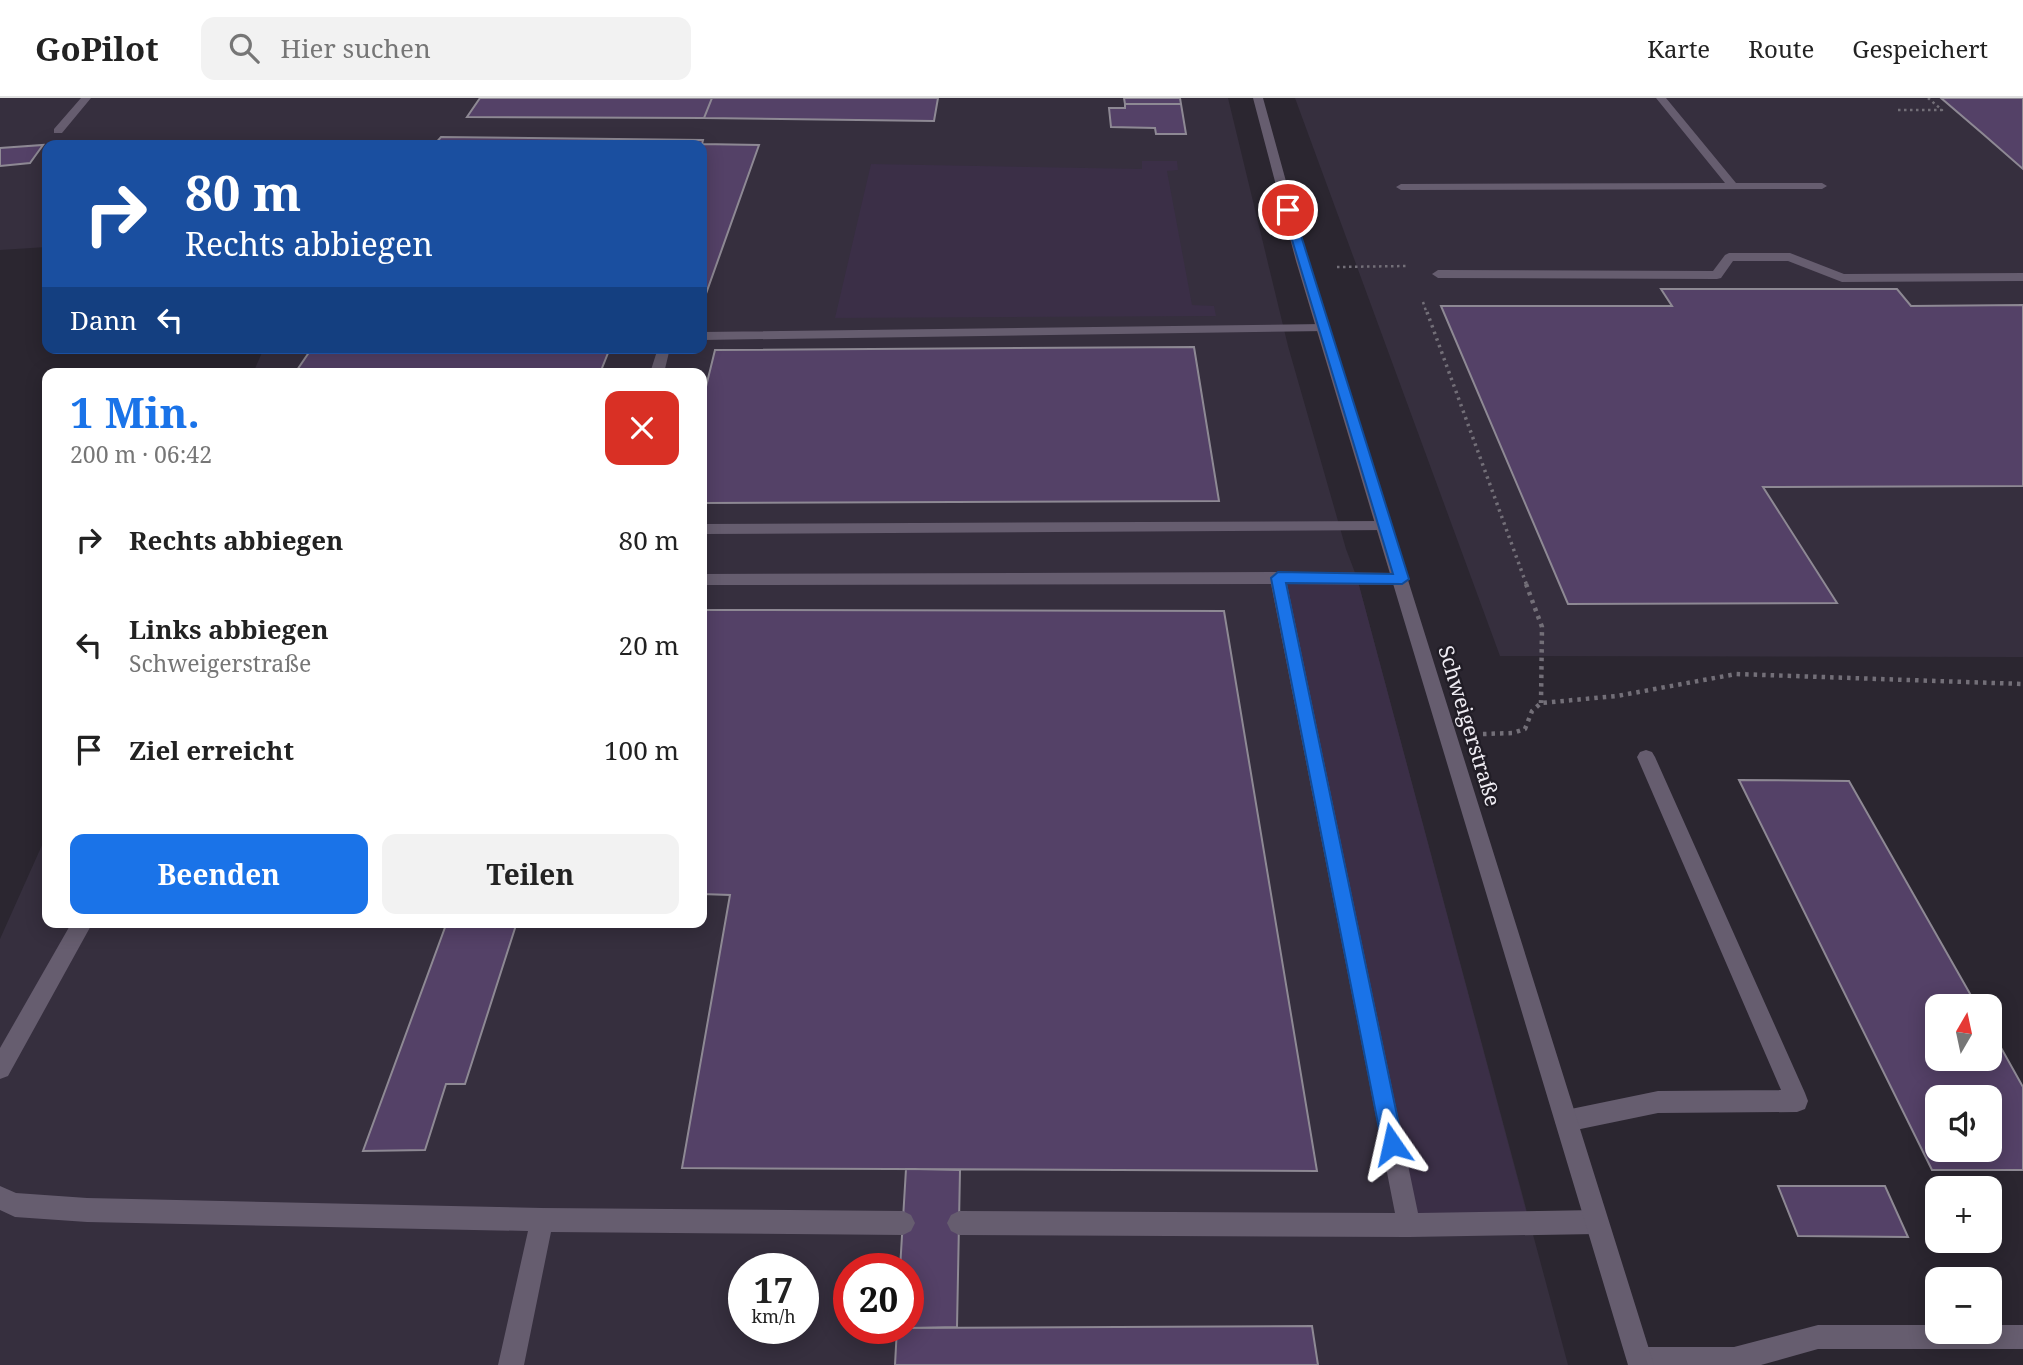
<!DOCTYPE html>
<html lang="de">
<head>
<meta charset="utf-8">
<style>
  :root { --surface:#fff; --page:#f2f2f2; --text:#222; --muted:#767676; --line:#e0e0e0; --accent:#1a73e8 }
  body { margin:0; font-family:"Noto Serif",serif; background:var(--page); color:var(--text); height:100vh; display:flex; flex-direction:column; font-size:26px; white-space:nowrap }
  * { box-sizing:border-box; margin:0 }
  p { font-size:23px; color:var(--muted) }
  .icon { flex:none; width:38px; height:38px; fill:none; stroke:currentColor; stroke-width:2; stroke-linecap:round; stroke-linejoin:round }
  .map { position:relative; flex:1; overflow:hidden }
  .sheet { position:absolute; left:42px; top:270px; width:665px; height:560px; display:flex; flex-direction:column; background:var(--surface); border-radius:14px; box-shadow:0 4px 18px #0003 }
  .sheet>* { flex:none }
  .top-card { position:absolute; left:42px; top:42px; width:665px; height:214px; border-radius:14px; box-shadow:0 4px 18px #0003; background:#1a4fa0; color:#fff; overflow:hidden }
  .needle { width:46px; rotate:9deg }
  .fabs { position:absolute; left:1925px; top:896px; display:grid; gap:14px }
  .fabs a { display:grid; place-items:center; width:77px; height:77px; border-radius:14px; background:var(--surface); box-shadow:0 4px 18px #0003; font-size:35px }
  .speed { position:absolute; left:728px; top:1155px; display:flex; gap:14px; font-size:35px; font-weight:700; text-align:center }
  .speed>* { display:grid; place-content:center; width:91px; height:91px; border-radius:50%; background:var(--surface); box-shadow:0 4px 18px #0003; line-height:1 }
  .speed small { font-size:18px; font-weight:400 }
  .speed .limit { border:10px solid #d22; background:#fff; color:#111 }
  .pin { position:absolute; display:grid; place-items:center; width:60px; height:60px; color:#fff; margin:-30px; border:4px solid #fff; border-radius:50%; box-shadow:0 2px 7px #0007 }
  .me { position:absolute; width:77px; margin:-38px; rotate:349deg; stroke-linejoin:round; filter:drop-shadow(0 0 5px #0008) }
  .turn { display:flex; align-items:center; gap:24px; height:147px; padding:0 28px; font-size:32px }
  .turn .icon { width:91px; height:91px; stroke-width:2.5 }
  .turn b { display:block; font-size:49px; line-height:60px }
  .then { display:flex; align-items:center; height:66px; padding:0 28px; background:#0003; gap:14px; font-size:26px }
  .round { display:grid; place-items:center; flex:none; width:74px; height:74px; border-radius:14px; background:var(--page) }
  .headline { display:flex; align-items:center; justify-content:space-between; height:119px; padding:0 28px }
  h1 { font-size:42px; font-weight:700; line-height:52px; color:var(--accent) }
  .action { display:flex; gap:14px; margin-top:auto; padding:14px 28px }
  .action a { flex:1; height:80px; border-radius:14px; background:var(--accent); color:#fff; font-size:28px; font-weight:700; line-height:80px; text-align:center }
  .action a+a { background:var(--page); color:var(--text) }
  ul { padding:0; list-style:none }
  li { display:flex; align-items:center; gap:21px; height:105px; padding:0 28px }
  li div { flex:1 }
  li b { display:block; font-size:26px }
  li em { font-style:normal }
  header { display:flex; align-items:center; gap:42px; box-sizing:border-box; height:98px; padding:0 35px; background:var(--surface); border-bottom:2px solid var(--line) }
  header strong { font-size:33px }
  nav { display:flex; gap:38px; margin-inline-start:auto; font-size:24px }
  .search { width:490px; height:63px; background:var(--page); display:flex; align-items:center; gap:18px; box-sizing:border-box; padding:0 24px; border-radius:14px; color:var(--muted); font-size:26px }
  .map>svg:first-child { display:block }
  .built { fill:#362f3e; fill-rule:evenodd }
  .green { fill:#3b2f47 }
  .building { fill:#544167; stroke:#8e8994; stroke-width:2; fill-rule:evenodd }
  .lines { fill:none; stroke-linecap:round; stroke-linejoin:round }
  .path-far2 { stroke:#736f78; stroke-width:2.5; stroke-dasharray:2.5 3.5; stroke-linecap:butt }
  .path-far1 { stroke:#736f78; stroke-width:3.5; stroke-dasharray:2.5 4.5; stroke-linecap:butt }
  .path { stroke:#736f78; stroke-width:4.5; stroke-dasharray:3.5 5; stroke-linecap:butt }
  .lane { fill:#665d6f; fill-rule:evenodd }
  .street { fill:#665d6f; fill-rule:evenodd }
  .route { fill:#1a73e8; stroke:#114b97; stroke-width:2 }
  .labels { text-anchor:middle; stroke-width:5; stroke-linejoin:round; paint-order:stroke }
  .street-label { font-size:21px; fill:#efecf3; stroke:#211d26 }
</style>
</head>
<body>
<header>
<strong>GoPilot</strong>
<div class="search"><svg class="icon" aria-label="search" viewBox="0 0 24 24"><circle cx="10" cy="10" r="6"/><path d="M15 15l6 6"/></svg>Hier suchen</div>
<nav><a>Karte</a><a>Route</a><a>Gespeichert</a></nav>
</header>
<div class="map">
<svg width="2023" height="1267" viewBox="0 0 2023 1267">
  <rect width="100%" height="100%" fill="#2b2630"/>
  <path class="built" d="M0 0H1228L1288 248 1346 451 1357 480 1568 1267H0V841L47 736V824H702V275H253L264 250H702V47H47V149L0 152ZM744 1171H803V1230H744ZM849 1171H908V1230H849Z
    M1295 0H2023V559L1500 558Z"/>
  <path class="green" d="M1142 63H1177L1178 72 1167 73 1192 207 1214 208 1216 218 835 220 871 66 1142 71Z
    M1278 480H1357L1529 1124 1409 1127Z"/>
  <path class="building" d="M480 0H712L704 20 467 19Z
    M712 0H938L934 23 704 20Z
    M1124 0H1180L1181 6H1125Z
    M1941 0H2023V71L1983 36Z
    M1125 6H1181L1186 36H1156L1155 30 1111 29 1109 10H1125Z
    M441 39 703 42 702 46 759 47 702 207V47H434Z
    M43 47 30 65 0 68V50Z
    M1661 191H1897L1911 208 2023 207V388L1763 389 1837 505 1568 506 1441 208H1672Z
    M1194 249 1219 403 702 405V305L715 252Z
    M312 250H610L600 275H295Z
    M702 512 1224 513 1317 1073 682 1070 730 797 702 796Z
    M1739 682 1849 683 1977 908H1937V961H1990V930L2023 989V1072H1932ZM1937 999H1990V1052H1937Z
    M447 824H517L465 986H446L425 1052 363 1053Z
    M906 1071 960 1072 957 1229 908 1230V1171H900Z
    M1778 1088H1885L1908 1139 1798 1138Z
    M1312 1228 1318 1267H895L897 1230Z"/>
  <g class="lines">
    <path class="path-far2" d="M1898 12H1942L1928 0
      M1337 169 1406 168
      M1423 204 1427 216"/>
    <path class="path-far1" d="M1427 214 1527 488"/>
    <path class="path" d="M1526 486 1542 529 1541 605
      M1483 636 1513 635 1525 631 1532 613 1541 605 1617 598 1736 576 2023 586"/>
    <path class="lane" d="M81 0H91L62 35H54V31Z
      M1656 0H1666L1736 85H1822L1827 88 1822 91 1401 92 1396 89 1401 86 1725 85Z
      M1729 155H1790L1844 176 2023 175V183L1842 184 1788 163H1733L1721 180 1717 181 1438 180 1432 176 1438 172 1713 173 1725 157Z
      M1323 226 1329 230 1327 233 702 242V234Z
      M658 250H670L664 275H650Z
      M1385 423 1393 428 1390 432 702 436V426Z
      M1278 474 1402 475 1410 481 1402 487 1287 486 1418 1115 1596 1112 1604 1116 1608 1124 1604 1132 1596 1136 1409 1139 959 1137 951 1133 947 1125 951 1117 959 1113 1395 1115 1271 486 702 487V476Z
      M1646 652 1652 654 1655 659 1805 995 1808 1003 1805 1011 1797 1014 1658 1015 1566 1034 1558 1031 1555 1023 1558 1015 1566 1012 1658 993 1781 992 1637 659 1640 654Z
      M72 824H93L8 978 0 981V950Z
      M0 1088 16 1095 87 1100 542 1110 903 1113 911 1117 915 1125 911 1133 903 1137 551 1134 524 1267H498L528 1133 87 1124 15 1119 0 1112Z
      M1818 1227H1937V1234H1990V1227H2023V1251H1818L1761 1267H1630L1627 1262 1631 1253 1640 1249H1734Z"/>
    <path class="street" d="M1253 0H1263L1308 163 1654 1267H1628L1296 163Z"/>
  </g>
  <path class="route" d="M1288 109 1293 112 1409 481 1402 486 1286 485 1403 1046 1400 1054 1392 1057 1385 1054 1382 1046 1271 480 1278 474 1393 476 1283 112Z"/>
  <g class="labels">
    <g class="street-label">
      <text transform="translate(1469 628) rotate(73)" y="7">Schweigerstraße</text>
    </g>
  </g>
</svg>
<div class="fabs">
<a><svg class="needle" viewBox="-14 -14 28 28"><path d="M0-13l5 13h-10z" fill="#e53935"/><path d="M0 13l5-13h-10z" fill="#767676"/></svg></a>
<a><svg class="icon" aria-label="sound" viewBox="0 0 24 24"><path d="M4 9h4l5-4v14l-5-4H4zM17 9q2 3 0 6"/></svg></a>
<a>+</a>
<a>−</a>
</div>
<div class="speed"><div>17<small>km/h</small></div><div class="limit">20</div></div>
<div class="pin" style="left:1288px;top:112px;background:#d93025"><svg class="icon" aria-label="arrive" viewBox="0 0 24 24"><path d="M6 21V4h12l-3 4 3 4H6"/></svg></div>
<svg class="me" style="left:1392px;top:1046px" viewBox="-20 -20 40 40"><path d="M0-17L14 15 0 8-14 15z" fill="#1a73e8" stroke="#fff" stroke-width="4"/></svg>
<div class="top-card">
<div class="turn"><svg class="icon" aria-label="right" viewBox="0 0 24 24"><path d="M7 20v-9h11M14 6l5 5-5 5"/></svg><div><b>80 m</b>Rechts abbiegen</div></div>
<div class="then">Dann<svg class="icon" aria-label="left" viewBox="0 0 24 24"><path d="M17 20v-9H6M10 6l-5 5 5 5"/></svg></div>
</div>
<section class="sheet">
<div class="headline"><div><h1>1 Min.</h1><p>200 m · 06:42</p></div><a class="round" style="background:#d93025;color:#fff"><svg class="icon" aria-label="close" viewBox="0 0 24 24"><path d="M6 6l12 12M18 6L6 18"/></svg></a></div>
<ul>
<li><svg class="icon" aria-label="right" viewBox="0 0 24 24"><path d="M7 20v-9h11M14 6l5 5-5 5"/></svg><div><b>Rechts abbiegen</b></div><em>80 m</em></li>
<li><svg class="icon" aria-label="left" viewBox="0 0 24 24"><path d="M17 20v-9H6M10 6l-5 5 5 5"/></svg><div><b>Links abbiegen</b><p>Schweigerstraße</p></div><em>20 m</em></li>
<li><svg class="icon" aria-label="arrive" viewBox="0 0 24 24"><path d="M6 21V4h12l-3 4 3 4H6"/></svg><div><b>Ziel erreicht</b></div><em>100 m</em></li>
</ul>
<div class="action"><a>Beenden</a><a>Teilen</a></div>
</section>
</div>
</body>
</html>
